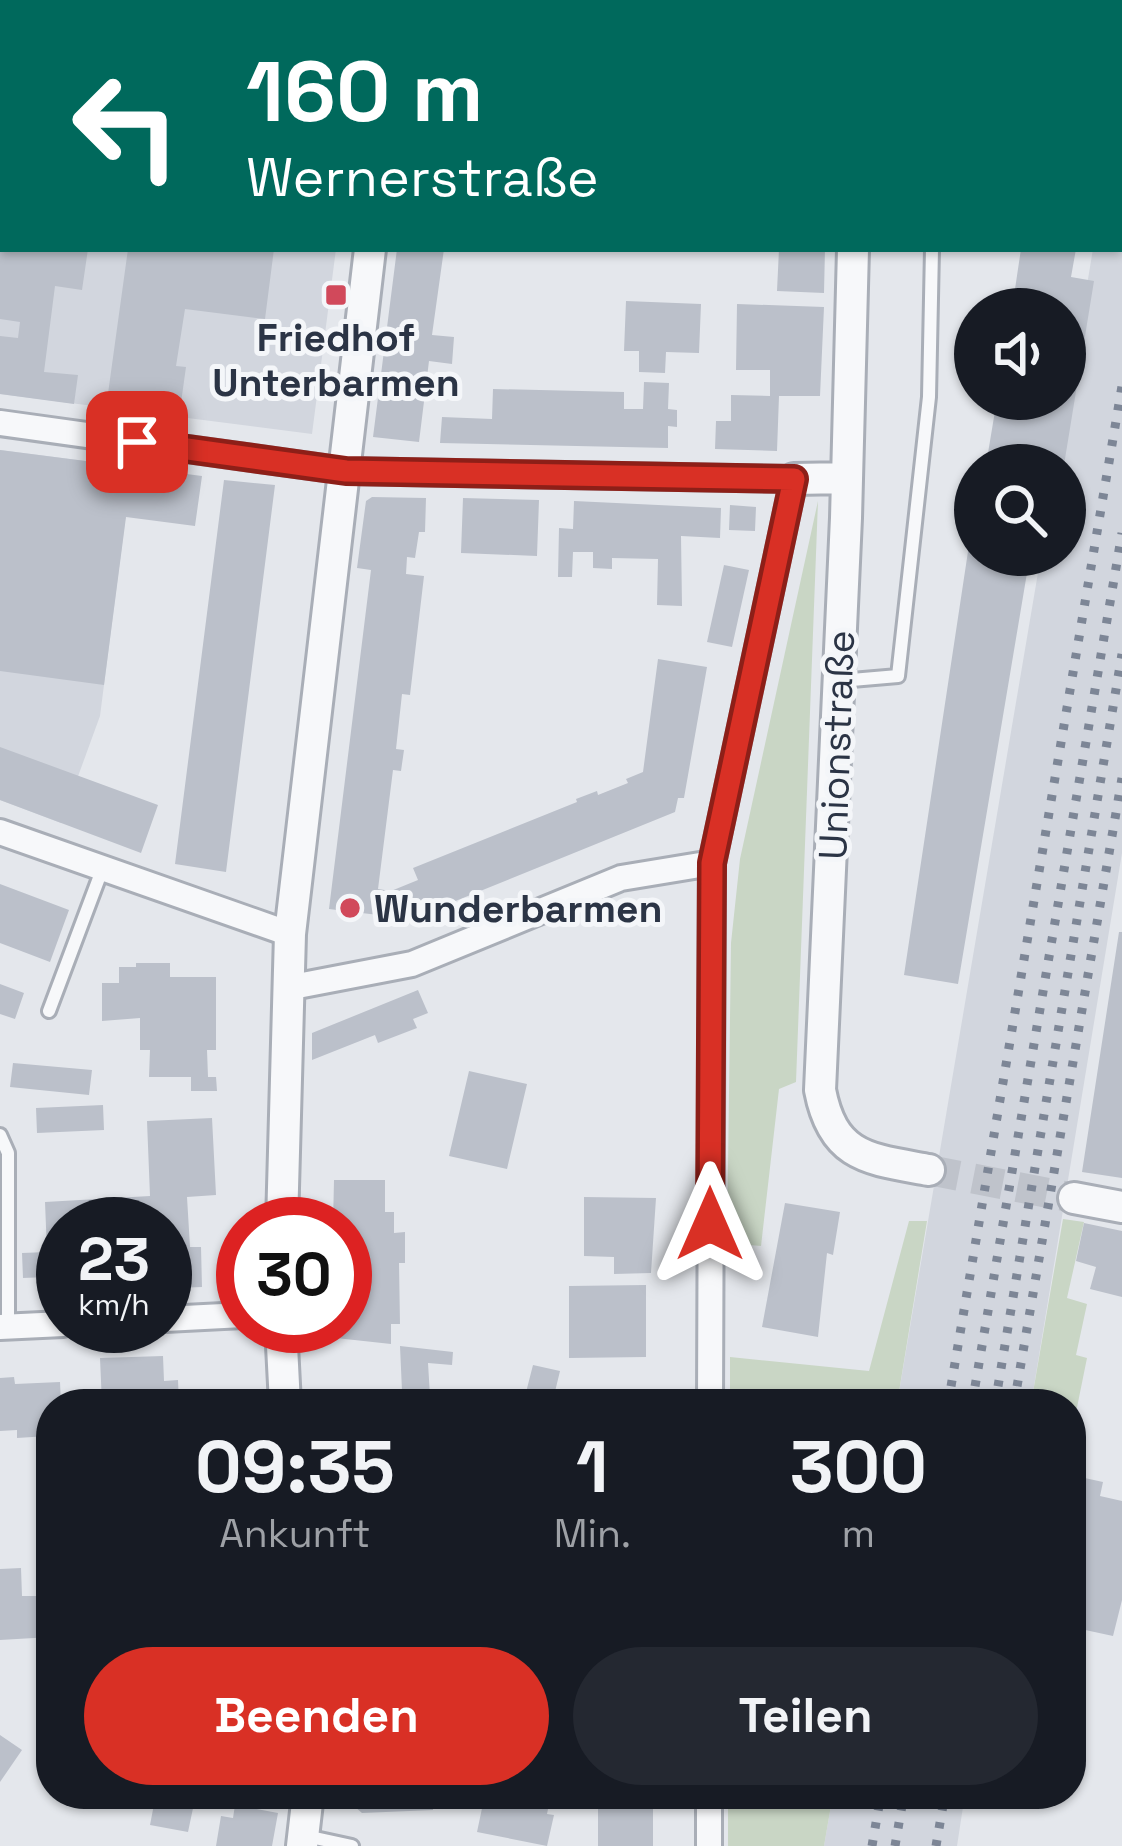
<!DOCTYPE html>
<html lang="de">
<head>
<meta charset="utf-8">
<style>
  :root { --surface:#171b24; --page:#242831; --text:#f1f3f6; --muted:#9ea1a6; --accent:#d93025 }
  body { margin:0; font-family:"Space Grotesk",sans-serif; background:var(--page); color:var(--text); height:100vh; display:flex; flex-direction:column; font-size:45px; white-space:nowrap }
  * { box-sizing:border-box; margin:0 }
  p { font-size:39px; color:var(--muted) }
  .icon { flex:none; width:66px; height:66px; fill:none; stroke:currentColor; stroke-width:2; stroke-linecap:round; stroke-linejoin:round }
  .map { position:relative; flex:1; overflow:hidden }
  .side { position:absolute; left:36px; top:1389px; width:1050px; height:420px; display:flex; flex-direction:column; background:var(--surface); border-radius:48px; box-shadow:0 3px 9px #0004 }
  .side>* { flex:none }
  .guide { position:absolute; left:0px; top:0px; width:1122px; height:252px; box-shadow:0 3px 9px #0004; background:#00695c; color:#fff; overflow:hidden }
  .tools { position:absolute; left:954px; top:288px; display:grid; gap:24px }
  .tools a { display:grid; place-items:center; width:132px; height:132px; border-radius:50%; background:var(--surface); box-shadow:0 3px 9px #0004; font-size:60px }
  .speed { position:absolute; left:36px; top:1197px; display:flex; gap:24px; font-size:60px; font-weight:700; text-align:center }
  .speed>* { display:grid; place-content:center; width:156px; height:156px; border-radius:50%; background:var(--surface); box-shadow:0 3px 9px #0004; line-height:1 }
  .speed small { font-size:30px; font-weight:400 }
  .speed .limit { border:18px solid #d22; background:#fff; color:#111 }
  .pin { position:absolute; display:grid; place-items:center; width:102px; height:102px; color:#fff; margin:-51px; border-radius:24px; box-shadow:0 6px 18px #0006 }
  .me { position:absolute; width:132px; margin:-66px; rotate:0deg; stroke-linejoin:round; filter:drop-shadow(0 0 9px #0008) }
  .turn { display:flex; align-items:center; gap:42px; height:252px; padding:0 48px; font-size:54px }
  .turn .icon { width:156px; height:156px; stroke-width:2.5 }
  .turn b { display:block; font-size:84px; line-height:102px }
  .eta { display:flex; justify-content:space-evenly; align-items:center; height:204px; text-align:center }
  .eta b { font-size:72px; font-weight:800; line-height:84px }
  .button { display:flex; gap:24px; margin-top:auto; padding:24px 48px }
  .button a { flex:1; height:138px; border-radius:72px; background:var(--accent); color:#fff; font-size:48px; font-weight:800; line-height:138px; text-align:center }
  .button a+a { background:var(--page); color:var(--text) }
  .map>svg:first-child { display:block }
  .built { fill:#d2d6de }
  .green { fill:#c9d6c5 }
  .building { fill:#bbc0ca }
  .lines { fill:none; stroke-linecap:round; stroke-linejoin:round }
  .tertiary-tunnel { stroke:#bfc3cb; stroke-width:30; stroke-dasharray:30 15; stroke-linecap:butt }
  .service-casing { stroke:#a9aeb7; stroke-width:18 }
  .minor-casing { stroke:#a9aeb7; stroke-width:30 }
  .tertiary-casing { stroke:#a9aeb7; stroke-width:36 }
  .service { stroke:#f7f8fa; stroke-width:12 }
  .minor { stroke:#f7f8fa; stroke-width:24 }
  .tertiary { stroke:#f7f8fa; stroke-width:30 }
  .rail { stroke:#7d8696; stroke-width:9; stroke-dasharray:6 12; stroke-linecap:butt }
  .route-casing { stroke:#8d1f18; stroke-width:30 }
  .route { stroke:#d93025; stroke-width:21 }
  .poi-dot { fill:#d1495b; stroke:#f4f6f9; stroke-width:4.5 }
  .labels { text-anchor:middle; stroke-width:10; stroke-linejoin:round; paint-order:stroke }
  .poi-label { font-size:39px; font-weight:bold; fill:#2b3445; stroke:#f4f6f9 }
  .street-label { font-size:39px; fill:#2b3445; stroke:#f4f6f9 }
</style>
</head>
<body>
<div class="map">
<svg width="1122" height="1846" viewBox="0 0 1122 1846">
  <rect width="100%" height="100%" fill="#e4e7ec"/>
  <path class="built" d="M1111 0H1122V853L1031 1404H897L1041 555H1065V465H1057L1093 249H1119V3Z
    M0 20H3V249H336L312 434 0 394Z
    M0 450 132 467 100 716 61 823 0 800Z
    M833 1794H965L957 1846H824Z"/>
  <path class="green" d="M818 501 796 1082 779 1089 761 1246 727 1243 731 943 740 859Z
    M1063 1219 1084 1222 1067 1298 1087 1304 1076 1355 1087 1358 1071 1437V1404H1031Z
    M909 1221H927L897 1404H730V1357L869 1371Z
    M728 1794H833L824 1846H728Z"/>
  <path class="building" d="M0 249H88L82 290 55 286 44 372 78 375 74 404 0 394V336L18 338 20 322 0 319Z
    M128 249H274L265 319 185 309 176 366 186 367 179 417 106 408Z
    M397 249H444L432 335 454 337 452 364 429 361 419 442 373 437Z
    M779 249H825L824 293 777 291Z
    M1021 249H1076L1071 277 1094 281 1064 465H986L997 399H1065V309H1012Z
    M626 301 701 304 699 353 666 352 665 373 639 372V351H624Z
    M737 304 824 307 820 396H779L777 451 715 449 716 421H731V395L770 396V370H736Z
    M644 382 669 383 668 409 677 410V427L668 426V448L440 443 442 417 492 419 493 389 624 392V409H643Z
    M0 450 202 476 195 526 126 517 104 685 0 671Z
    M224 480 275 485 226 872 175 864Z
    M372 497 426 498 425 532H419L415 558 407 557 406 574 424 576 410 695 402 694 396 749 404 750 401 771 393 770 378 889 391 891 418 880 413 868 577 802 576 799 597 791 598 795 628 783 626 779 643 772 658 659 707 667 684 798H678L675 812 411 919 329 909 371 570 357 568 366 501Z
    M463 498 539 500 537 556 461 553Z
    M574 501 721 508 720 538 681 536 682 606 657 605 658 559 612 558V569L593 568V552H573L572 577H558L559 528 573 529Z
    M730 505 756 507 755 531 729 530Z
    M972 525 975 555H1030L958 984 904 975Z
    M724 565 749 570 732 647 707 642Z
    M0 747 158 805 141 853 0 800Z
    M0 884 69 910 50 962 0 943Z
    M1119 932H1122V1178L1082 1172Z
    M136 963H170V977H216V1050H207L208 1077H216L217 1091H191V1077H149L150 1050H140V1018L102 1021V983H119V967H136Z
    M0 984 24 993 15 1019 0 1014Z
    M418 990 428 1013 413 1019 417 1028 378 1043 375 1035 312 1060V1033Z
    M13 1063 92 1070 89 1095 10 1087Z
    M469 1071 527 1084 507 1169 449 1156Z
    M103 1105 104 1130 37 1133 36 1108Z
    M212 1118 216 1195 187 1197 190 1247H201L202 1287 177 1288 175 1248H165V1224H63V1267L47 1268 48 1277 23 1278 22 1253 47 1252 45 1202 150 1196 147 1121Z
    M334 1180H385V1212H394V1233L405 1232V1263H399L400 1324H391V1344L336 1338V1326H345V1224H333Z
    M584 1197 656 1198 651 1273 614 1274V1257L584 1256Z
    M785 1203 840 1212 833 1255 827 1253 818 1337 762 1327Z
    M1084 1223 1122 1231V1297L1090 1289 1096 1267 1076 1261Z
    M646 1285V1357L569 1358V1286Z
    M400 1346 453 1352 452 1365 428 1363 430 1396H438L439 1404H364V1391H402Z
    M163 1356 164 1381 178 1380 179 1404H102L100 1358Z
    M533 1365 560 1371 552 1404H523Z
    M14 1377 15 1384 60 1382 61 1404H51V1411H47L48 1436 17 1438V1430L0 1431V1378Z
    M1071 1475 1103 1482 1100 1496 1122 1501V1600L1113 1636 1076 1628 1084 1594 1071 1590Z
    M21 1568 22 1596H36V1608L51 1607V1637L0 1640V1569Z
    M0 1735 22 1750 0 1782Z
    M156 1794H196L188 1832 150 1825Z
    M357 1794H432L433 1810 362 1813 354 1806Z
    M485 1794H551L547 1814 554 1815 547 1846 477 1832Z
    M598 1794H653V1846H598Z
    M235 1805 278 1813 272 1846H216L221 1816 233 1818Z"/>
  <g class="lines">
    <path class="tertiary-tunnel" d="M929 1170 1074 1198"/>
    <defs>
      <path id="service" d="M577 0V3
        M953 3V0
        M1036 3 1038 0
        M840 681 898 676 929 397 932 249
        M49 1011 102 870
        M0 1135 8 1153V1327
        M306 1836 352 1846"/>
      <path id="minor" d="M0 423 346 471 794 479 712 863 710 1404
        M0 832 290 934
        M287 988 412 964 621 878 712 863
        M165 1319 243 1315
        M0 1327 63 1324
        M709 1846V1794"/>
      <path id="tertiary" d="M402 3V0
        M863 3V0
        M853 249 846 518 820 1090C833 1158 869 1159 929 1170
        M794 479 847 478
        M1074 1198 1122 1207
        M282 1224 290 934 370 249
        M281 1326 285 1404
        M302 1846 308 1794"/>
    </defs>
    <use href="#service" class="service-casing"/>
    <use href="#minor" class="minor-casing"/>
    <use href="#tertiary" class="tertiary-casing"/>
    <use href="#service" class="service"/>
    <use href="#minor" class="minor"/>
    <use href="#tertiary" class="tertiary"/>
    <path class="rail" d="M948 1404 1122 386
      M972 1404 1122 533
      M995 1404 1122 654
      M1014 1404 1122 778
      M872 1846 881 1794
      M895 1846 904 1794
      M936 1846 945 1794"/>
  </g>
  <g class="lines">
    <defs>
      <path id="route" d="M137 442 346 471 794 479 712 863 710 1224"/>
    </defs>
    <use href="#route" class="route-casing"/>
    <use href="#route" class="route"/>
  </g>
  <g class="poi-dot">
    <rect x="324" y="283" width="24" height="24" rx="6"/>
    <circle cx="350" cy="908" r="12"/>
  </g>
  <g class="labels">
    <g class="poi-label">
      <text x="336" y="351">Friedhof<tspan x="336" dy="45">Unterbarmen</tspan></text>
      <text x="374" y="922" text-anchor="start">Wunderbarmen</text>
    </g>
    <g class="street-label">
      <text transform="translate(836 745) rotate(-88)" y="14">Unionstraße</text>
    </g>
  </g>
</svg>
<div class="tools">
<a><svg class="icon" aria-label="sound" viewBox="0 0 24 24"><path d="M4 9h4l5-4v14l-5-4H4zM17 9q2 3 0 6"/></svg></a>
<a><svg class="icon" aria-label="search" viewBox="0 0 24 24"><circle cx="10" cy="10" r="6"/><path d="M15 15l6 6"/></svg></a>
</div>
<div class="speed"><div>23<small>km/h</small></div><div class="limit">30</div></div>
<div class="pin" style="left:137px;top:442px;background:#d93025"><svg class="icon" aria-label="arrive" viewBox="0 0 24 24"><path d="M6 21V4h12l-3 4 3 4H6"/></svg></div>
<svg class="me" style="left:710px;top:1224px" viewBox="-20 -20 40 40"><path d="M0-17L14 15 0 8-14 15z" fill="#d93025" stroke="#fff" stroke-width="4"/></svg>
<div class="guide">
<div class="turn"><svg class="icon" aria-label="left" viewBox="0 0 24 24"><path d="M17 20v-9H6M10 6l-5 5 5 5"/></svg><div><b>160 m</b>Wernerstraße</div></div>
</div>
<section class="side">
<div class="eta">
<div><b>09:35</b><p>Ankunft</p></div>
<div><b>1</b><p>Min.</p></div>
<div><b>300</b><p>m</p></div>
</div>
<div class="button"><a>Beenden</a><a>Teilen</a></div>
</section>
</div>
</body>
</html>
